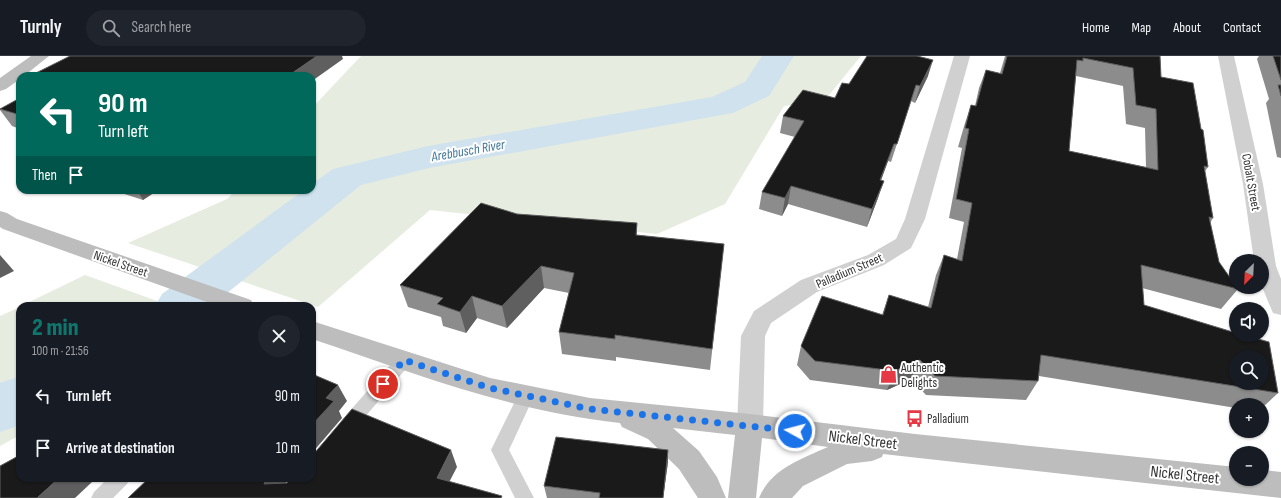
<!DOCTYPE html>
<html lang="en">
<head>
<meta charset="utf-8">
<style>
  :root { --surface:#171b24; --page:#20242c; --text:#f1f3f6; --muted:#9ea1a6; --line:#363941; --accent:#0f766e }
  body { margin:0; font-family:"Sofia Sans Condensed",sans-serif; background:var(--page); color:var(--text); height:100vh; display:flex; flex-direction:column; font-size:15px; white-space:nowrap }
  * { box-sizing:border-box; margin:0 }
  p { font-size:13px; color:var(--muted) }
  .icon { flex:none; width:22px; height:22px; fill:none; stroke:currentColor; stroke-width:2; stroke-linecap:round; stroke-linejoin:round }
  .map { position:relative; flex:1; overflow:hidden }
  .side { position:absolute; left:16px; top:246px; width:300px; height:180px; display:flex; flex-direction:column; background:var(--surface); border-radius:12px; box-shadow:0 1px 3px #0004 }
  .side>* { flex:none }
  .banner { position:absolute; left:16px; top:16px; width:300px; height:122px; border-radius:12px; box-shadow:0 1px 3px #0004; background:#00695c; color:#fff; overflow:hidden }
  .needle { width:26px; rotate:204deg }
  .buttons { position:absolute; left:1229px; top:198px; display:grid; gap:8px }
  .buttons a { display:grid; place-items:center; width:40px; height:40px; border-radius:50%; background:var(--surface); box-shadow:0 1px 3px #0004; font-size:20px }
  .pin { position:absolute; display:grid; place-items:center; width:34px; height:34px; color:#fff; margin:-17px; border:2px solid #fff; border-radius:50%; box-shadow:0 1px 4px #0007 }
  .me { position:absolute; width:44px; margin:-22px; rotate:277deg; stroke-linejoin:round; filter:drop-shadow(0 0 3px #0008) }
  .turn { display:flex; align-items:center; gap:14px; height:84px; padding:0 16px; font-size:18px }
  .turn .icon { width:52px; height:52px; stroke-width:2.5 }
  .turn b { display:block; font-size:28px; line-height:34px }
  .then { display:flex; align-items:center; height:38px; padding:0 16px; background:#0003; gap:8px; font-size:15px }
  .round { display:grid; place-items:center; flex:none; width:42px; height:42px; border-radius:21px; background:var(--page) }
  .summary { display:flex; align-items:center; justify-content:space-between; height:68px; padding:0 16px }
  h1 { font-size:24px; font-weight:800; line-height:30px; color:var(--accent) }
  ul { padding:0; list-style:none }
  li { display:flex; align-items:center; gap:12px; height:52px; padding:0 16px }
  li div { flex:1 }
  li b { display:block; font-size:15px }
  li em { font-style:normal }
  header { display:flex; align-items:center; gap:24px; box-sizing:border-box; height:56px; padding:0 20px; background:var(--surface); border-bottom:1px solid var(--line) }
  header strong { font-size:19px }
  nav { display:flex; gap:22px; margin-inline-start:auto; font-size:14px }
  .search { width:280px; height:36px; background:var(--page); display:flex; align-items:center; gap:10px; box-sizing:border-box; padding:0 14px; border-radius:22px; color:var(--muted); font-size:15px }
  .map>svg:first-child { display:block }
  .green { fill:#e6ecdf }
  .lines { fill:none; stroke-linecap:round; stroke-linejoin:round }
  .river { fill:#cfe2ee; fill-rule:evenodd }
  .lane { fill:#d0d0d0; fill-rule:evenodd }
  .street { fill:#d0d0d0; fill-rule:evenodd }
  .secondary { fill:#bdbdbd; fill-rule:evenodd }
  .wall { fill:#8c8c8c; fill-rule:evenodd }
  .shaded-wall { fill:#5f5f5f }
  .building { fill:#1a1a1a; stroke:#5f5f5f; fill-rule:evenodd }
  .route { stroke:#1a73e8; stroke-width:7; stroke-dasharray:0 12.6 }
  .labels { text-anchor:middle; stroke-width:4; stroke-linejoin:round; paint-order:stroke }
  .street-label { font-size:13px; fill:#333; stroke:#fff }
  .poi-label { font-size:13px; fill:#333; stroke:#fff; text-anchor:start }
  .water-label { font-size:14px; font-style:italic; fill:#3f7597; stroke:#fff }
  .near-street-label { font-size:16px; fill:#333; stroke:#fff }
</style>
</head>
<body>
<header>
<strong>Turnly</strong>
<div class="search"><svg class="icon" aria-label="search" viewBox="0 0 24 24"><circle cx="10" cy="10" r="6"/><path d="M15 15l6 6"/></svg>Search here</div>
<nav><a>Home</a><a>Map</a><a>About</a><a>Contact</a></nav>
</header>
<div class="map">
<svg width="1281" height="442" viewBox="0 0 1281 442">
  <rect width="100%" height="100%" fill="#fff"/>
  <path class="green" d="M361 0H861L825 44 784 50 725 148 657 178 430 154 318 251 128 187 227 143 236 134H312V52Z
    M85 219 171 250H21Z
    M20 251V379L0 390V260Z"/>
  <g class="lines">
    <path class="river" d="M762 0H794L769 40 733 57 429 112 361 129 211 250H155L162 238 304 134H312V128L333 113 428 90 712 41 745 26Z
      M20 320V369L0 376V327Z"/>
    <path class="lane" d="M404 298 410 300 412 304 410 308 353 375 347 377 341 375 339 370 341 365 398 300Z
      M526 333 532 335 534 340 509 394 534 442H515L491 394 520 335Z
      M108 422H130L127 428 113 442H91L94 436Z"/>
    <path class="street" d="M954 0H970L925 163 911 192 884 209 817 236 771 267 765 280 763 369 759 377 750 380 741 377 737 369 741 280 754 255 801 224 868 199 896 183 905 163Z
      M1218 0H1234L1263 128 1276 210 1281 223V259L1273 257 1262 231V205H1254L1243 128Z"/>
    <path class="secondary" d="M31 0H49L24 20H20V23L6 33 0 35V22Z
      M0 155 7 157 17 163 251 244 254 250H218L3 173 0 171Z
      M312 265 490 322 590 342 750 358 915 378 1236 411V423H1262V414L1281 416V442L883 398 882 401 872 405 847 408 803 430 792 442H759C771 413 801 403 828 391L762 382 756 442H728L735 379 673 372 699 395 717 421 726 442H698L679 413 648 383 622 371 620 367C513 356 413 317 312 283Z"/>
  </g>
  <path class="wall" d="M1005 0H1160L1161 21 1208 111 1205 115 1213 162 1210 167 1219 206 1238 233 1221 253 1142 232 1144 249 1278 337 1262 352V349H1236V352L1039 320 1038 325 1026 344 926 339 911 323 887 334 810 324 797 309 801 290 882 259 889 239 928 251 936 219 944 199 957 203 964 166 949 162 962 92 958 91 965 67 971 49 975 50 979 32 986 14 1000 17ZM1076 20 1123 30 1126 68 1145 72 1146 111 1069 95Z
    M1259 0H1281V102L1277 101 1266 47 1269 43 1257 3Z
    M928 20 915 47 911 45 891 106 888 105 881 124 878 142 867 171 788 148 782 160 759 153 762 136 795 81 780 77 783 60 835 42 849 28Z
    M20 42V73L12 70 0 54V53Z
    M112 134H158L143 144Z
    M517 158 637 167V179L724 188 710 314 616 301V305L562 298 559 276 569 237 544 232 507 272 477 262 466 277 443 270 441 261 408 251 400 229Z
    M668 394V406L663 442H547L544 430Z"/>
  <path class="shaded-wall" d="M317 0H342L343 3 312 25V20H288Z
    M933 4 928 20 915 47 920 30Z
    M894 88 888 105 875 141 880 124Z
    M884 125 878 142 867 171 872 153Z
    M791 130 788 148 782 160 785 142Z
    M137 134H158L143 144Z
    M0 199 14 215 0 222Z
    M541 210 544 232 507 272 502 250Z
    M472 240 477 262 466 277 460 256Z
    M920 304 911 323 887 334 895 315Z
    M338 329 347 345 339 355 342 362 312 397V369L326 342Z
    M451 394 457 411 443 438 437 422Z
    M668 394V406L663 442Z
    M59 422H94L92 426 75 442H37Z
    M266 422H290L279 435 264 428Z"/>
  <path class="building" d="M70 0H317L288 20H30Z
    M867 0H917L933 4 920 30 916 29 897 88H894L880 124 884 125 872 153 791 130 785 142 762 136 804 65 783 60 803 34 835 42 842 27 849 28Z
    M1007 0H1160L1161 21 1193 27 1201 73 1203 74 1208 111 1204 110 1213 162 1209 161 1219 206 1238 233 1141 209 1144 249 1236 277V279H1244L1269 286 1278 337 1041 299 1038 325 935 320 920 304 895 315 815 305 801 290 822 240 883 259 889 239 931 252 944 199 962 205 972 147 956 143 969 73 965 72 971 49 976 50 986 14 1002 18ZM1083 2 1133 12 1136 49 1156 53 1158 114 1069 95 1077 4 1083 5ZM1236 301H1262V327H1236Z
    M1273 0H1281V24Z
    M1278 29H1281V40Z
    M20 42V59L0 53Z
    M481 147 517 158 637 167 636 179 724 188 712 293 615 279V283L559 276 574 217 541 210 502 250 472 240 460 256 437 248 443 242 400 229Z
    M312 318 338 329 326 342 334 345 312 369Z
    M352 353 451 394 437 422 502 440 501 442H128L149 422H266L264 428 287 427 292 422H312V400Z
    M556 381 668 394 663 442H599L600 437 544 430Z
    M20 399V422H59L37 442H0V410Z"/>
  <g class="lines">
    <path class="route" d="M383 328 404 304 490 332 590 353 795 375"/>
  </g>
  <defs>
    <symbol id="shop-bare" viewBox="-9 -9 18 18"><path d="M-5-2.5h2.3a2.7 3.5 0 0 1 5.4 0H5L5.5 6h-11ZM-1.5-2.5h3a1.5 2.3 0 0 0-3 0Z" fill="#e63946" stroke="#fff" stroke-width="2.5" paint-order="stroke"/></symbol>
    <symbol id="bus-bare" viewBox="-9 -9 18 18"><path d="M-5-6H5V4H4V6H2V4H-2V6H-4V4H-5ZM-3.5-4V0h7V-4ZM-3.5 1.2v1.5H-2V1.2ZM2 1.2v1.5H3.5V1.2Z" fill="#e63946" stroke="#fff" stroke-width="2.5" paint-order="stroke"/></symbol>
  </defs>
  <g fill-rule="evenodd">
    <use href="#shop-bare" x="876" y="306" width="25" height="25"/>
    <use href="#bus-bare" x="902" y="350" width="25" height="25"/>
  </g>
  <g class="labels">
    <g class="street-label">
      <text transform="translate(1252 126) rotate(80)" y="5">Cobalt Street</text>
      <text transform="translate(121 207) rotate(19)" y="5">Nickel Street</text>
      <text transform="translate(849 214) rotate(-23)" y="5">Palladium Street</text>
    </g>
    <g class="poi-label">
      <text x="901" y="316">Authentic<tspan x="901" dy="15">Delights</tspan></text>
      <text x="927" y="367">Palladium</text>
    </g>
    <g class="water-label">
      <text transform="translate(468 94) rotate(-10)" y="5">Arebbusch River</text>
    </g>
    <g class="near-street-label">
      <text transform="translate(863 383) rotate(7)" y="6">Nickel Street</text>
      <text transform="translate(1185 418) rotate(6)" y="6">Nickel Street</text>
    </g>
  </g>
</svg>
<div class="buttons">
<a><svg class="needle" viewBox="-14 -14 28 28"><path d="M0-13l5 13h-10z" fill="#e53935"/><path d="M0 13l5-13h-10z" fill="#9ea1a6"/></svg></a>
<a><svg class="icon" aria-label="sound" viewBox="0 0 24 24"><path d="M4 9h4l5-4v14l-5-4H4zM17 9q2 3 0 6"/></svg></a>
<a><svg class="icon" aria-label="search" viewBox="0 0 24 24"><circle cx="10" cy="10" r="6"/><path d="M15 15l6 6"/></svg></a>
<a>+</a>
<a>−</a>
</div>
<div class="pin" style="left:383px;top:328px;background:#d93025"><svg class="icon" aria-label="arrive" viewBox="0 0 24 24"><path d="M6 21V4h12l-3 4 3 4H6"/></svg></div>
<svg class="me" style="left:795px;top:375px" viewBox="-20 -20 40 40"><circle r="17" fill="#1a73e8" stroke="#fff" stroke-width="3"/><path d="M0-11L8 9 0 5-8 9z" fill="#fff"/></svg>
<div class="banner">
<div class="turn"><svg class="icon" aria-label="left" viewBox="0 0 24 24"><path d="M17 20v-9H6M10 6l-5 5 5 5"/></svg><div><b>90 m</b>Turn left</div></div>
<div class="then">Then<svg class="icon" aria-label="arrive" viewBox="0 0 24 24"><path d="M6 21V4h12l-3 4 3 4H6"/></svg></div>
</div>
<section class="side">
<div class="summary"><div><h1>2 min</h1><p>100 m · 21:56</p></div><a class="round"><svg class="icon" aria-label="close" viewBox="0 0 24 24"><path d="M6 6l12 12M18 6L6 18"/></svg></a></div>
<ul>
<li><svg class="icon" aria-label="left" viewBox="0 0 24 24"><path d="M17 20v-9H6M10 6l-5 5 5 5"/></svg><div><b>Turn left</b></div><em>90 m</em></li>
<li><svg class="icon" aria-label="arrive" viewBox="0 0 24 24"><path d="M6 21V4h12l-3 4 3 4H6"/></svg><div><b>Arrive at destination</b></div><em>10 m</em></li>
</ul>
</section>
</div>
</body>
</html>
